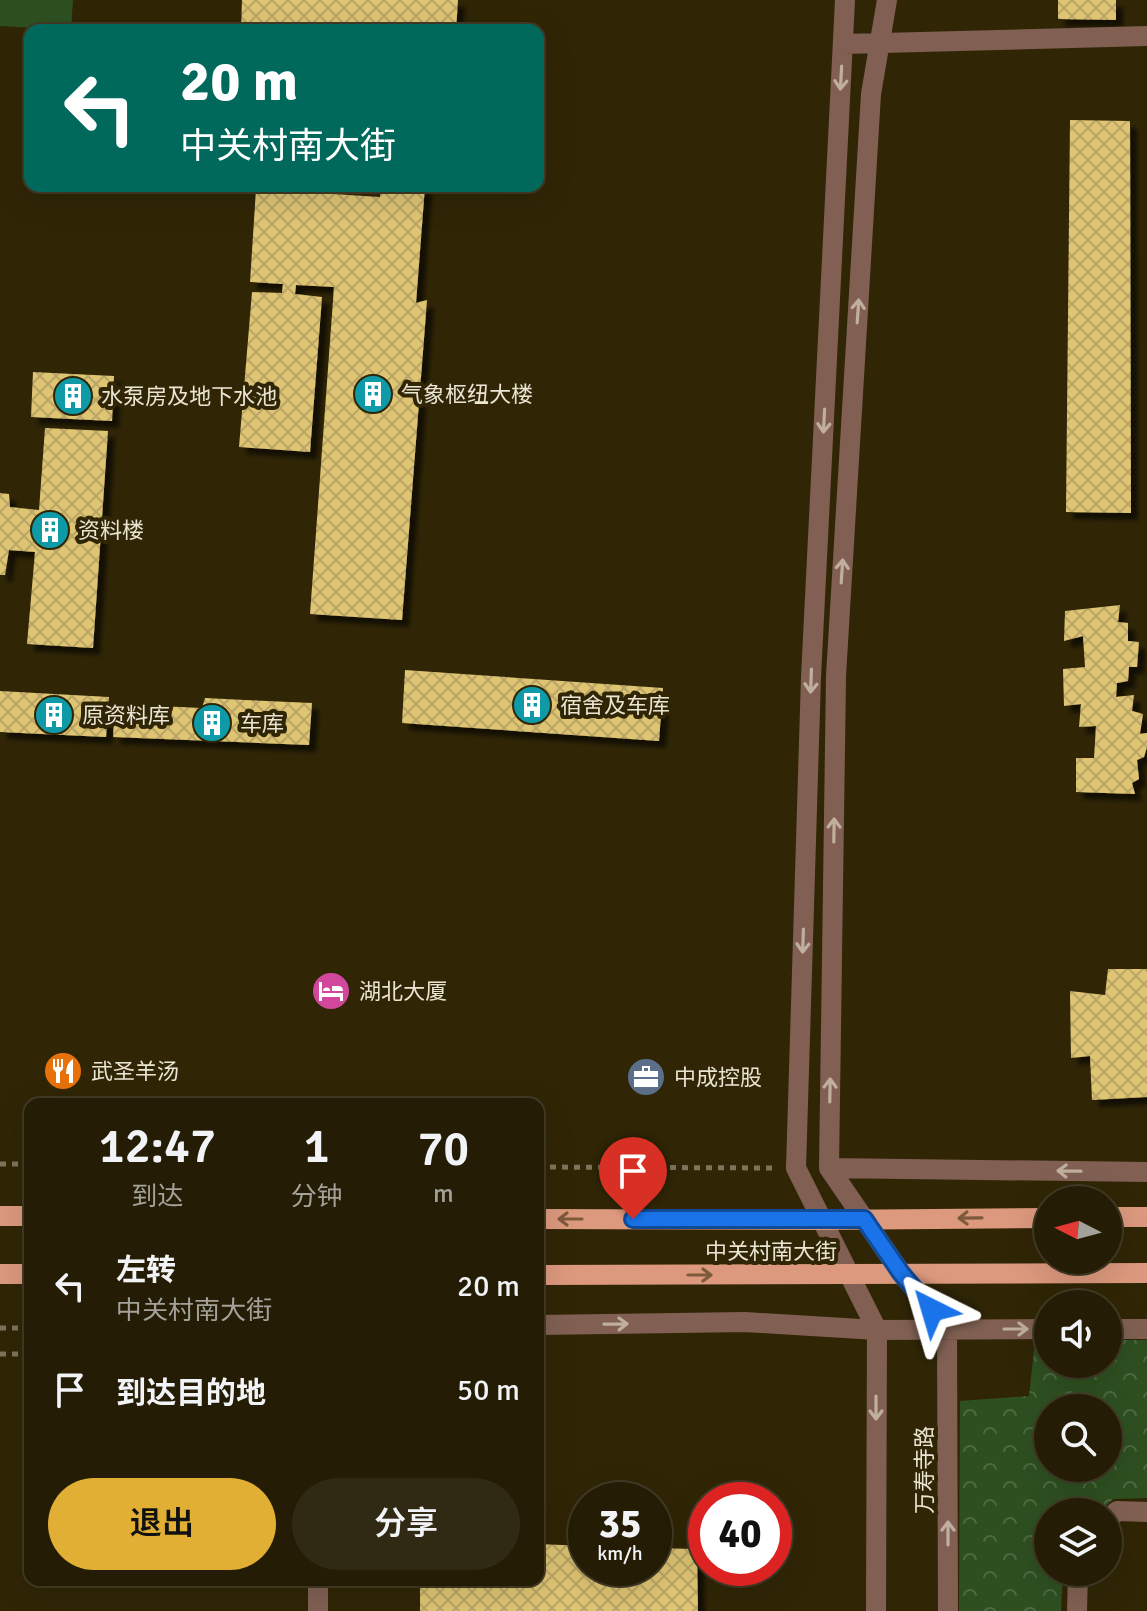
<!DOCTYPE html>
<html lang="zh">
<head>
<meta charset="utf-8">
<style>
  :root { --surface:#241c04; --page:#302913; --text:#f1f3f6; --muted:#a3a19a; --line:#413a26; --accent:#e1af34 }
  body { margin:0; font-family:Signika,"Noto Sans SC",sans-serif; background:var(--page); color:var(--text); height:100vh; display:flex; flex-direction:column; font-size:30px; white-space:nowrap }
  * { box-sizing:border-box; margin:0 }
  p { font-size:26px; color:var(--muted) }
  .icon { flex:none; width:44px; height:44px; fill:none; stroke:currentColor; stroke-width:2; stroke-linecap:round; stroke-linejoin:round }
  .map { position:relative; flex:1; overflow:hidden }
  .side { position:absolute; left:24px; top:1098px; width:520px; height:488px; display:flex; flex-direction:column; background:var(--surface); border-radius:16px; box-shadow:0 8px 32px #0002,0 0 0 2px var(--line) }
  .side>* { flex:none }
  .banner { position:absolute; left:24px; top:24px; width:520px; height:168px; border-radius:16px; box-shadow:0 8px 32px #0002,0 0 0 2px var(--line); background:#00695c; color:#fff; overflow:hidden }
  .needle { width:52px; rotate:276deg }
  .controls { position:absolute; left:1034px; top:1186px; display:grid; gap:16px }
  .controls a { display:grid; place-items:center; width:88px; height:88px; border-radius:50%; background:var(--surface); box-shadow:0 8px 32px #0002,0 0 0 2px var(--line); font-size:40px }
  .speed { position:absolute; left:568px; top:1482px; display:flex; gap:16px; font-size:40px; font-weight:700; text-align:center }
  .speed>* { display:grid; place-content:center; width:104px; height:104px; border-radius:50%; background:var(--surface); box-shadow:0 8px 32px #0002,0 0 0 2px var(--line); line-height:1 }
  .speed small { font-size:20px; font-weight:400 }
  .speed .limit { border:12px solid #d22; background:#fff; color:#111 }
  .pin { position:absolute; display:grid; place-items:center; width:68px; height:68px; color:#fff; margin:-82px -34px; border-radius:50% 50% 50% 0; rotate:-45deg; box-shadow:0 0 8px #0007 }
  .pin .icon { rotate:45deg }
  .me { position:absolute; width:88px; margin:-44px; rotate:320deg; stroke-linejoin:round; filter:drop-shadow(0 0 6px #0008) }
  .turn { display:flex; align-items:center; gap:28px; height:168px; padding:0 24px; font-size:36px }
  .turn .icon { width:104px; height:104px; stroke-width:2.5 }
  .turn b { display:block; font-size:56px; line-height:68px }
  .eta { display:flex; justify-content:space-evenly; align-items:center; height:136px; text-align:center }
  .eta b { font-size:48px; font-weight:600; line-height:56px }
  .button { display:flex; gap:16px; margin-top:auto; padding:16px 24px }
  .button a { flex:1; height:92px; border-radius:48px; background:var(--accent); color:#111; font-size:32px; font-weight:600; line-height:92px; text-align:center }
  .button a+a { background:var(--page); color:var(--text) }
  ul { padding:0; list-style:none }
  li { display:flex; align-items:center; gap:24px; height:104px; padding:0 24px }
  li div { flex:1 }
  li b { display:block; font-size:30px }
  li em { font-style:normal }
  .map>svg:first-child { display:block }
  .green { fill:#2e5021 }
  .forest { fill:url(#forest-crowns); fill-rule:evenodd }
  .building { fill:url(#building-cross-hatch); filter:url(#shadow) }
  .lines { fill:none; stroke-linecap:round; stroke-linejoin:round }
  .path { stroke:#7d755b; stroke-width:5; stroke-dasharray:6 6; stroke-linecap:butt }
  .minor { stroke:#816053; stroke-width:20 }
  .major { stroke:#dc997d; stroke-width:20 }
  .oneway { stroke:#c0af9f }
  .oneway2 { stroke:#7d5a3c }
  .route-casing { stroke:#114b97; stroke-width:20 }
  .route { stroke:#1a73e8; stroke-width:14 }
  .labels { text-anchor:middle; stroke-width:8; stroke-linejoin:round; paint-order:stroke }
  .poi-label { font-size:22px; fill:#eae4d2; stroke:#302606; text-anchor:start }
  .street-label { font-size:22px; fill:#eae4d2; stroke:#302606 }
</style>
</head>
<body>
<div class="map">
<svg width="1147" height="1611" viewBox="0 0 1147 1611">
  <defs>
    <pattern id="forest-crowns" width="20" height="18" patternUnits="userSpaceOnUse" patternTransform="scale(2)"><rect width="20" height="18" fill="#2e5021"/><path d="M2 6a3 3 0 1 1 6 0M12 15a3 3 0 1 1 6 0" fill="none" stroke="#4c6940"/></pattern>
    <pattern id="building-cross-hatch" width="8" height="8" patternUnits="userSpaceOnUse" patternTransform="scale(2)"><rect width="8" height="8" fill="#dfc573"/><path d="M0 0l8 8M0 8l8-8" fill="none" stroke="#b9a566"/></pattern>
    <filter id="shadow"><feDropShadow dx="7" dy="7" stdDeviation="2" flood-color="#0009"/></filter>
  </defs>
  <rect width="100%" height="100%" fill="#302606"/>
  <path class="green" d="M0 0H73L71 30 0 26Z"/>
  <path class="forest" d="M1108 1340H1147V1498L1113 1499 1100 1512H1048V1572H1063L1061 1611H959L960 1401 1029 1396 1035 1341H1048V1364H1108ZM1048 1408H1108V1468H1048Z"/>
  <path class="building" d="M242 0H458L456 30H241Z
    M1058 0H1116V20L1058 19Z
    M1070 120 1130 121 1131 513 1066 512Z
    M381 186H425L416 303 427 300 402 620 310 614 334 287 296 285 295 294 322 297 310 452 239 447 252 292 282 293 283 284 250 282 256 189 380 197Z
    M33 372 114 376 112 421 31 417Z
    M45 428 108 431 93 648 27 644 35 552 9 550 5 575H0V493L9 494 10 507 39 510Z
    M1120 605 1118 622 1128 623V641L1139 642 1137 667H1129L1128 681 1117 683 1116 697 1134 695 1132 711 1143 714 1140 734 1147 733V747L1144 757 1137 760 1139 779 1132 783 1135 794 1076 792V758H1094L1096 726 1079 727 1081 704 1064 706 1063 669 1085 667 1083 636 1064 641 1065 611Z
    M405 670 663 688 659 741 402 723Z
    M0 691 109 697 106 737 0 732Z
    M205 698 312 703 309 745 113 737 115 704 202 708Z
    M1108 969H1147V1097L1092 1100 1090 1056 1071 1058 1070 991 1105 995Z
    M538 1544 586 1546V1568H654V1548L697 1549 698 1611H420V1580H538Z"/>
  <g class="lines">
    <path class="path" d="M0 1164H30
      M538 1167 772 1168
      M0 1328H30
      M0 1354H30"/>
    <path class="minor" d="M845 0 811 677 796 1168 877 1330 876 1611
      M887 0 871 94 836 676 829 1168 901 1273 947 1329 948 1611
      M843 44 1147 36
      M829 1168 1147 1172
      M538 1325 745 1322 877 1330 1048 1329
      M1108 1329H1147
      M1108 1520 1117 1511 1147 1512
      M318 1611V1580
      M1077 1611 1078 1572"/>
    <path class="major" d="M0 1216H30
      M1108 1217H1147
      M538 1219 822 1220 1048 1218
      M0 1274H30
      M538 1275 1147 1273"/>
  </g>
  <defs><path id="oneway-shaft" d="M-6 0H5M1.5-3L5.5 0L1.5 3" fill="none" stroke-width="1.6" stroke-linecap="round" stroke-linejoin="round" transform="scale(2)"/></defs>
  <g class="oneway">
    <use href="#oneway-shaft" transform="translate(841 78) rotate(93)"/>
    <use href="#oneway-shaft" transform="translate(858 311) rotate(-86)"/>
    <use href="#oneway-shaft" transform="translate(824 421) rotate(93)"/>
    <use href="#oneway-shaft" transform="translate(842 571) rotate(-86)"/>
    <use href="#oneway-shaft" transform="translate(811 681) rotate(92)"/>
    <use href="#oneway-shaft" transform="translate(834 830) rotate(-89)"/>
    <use href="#oneway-shaft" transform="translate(803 941) rotate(92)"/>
    <use href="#oneway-shaft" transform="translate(830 1090) rotate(-89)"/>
    <use href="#oneway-shaft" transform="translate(1069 1171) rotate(-179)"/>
    <use href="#oneway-shaft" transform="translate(616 1324) rotate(-1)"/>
    <use href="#oneway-shaft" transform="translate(1016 1329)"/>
    <use href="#oneway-shaft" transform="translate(876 1408) rotate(90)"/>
    <use href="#oneway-shaft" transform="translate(948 1533) rotate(-90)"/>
  </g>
  <g class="oneway2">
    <use href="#oneway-shaft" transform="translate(970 1218) rotate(179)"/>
    <use href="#oneway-shaft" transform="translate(570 1219) rotate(-180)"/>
    <use href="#oneway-shaft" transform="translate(700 1275)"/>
  </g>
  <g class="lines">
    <defs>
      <path id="route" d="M633 1219H864L901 1273 932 1310"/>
    </defs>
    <use href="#route" class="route-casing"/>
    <use href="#route" class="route"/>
  </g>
  <defs>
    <symbol id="building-disc" viewBox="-11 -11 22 22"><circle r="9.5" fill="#0f9aa8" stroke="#302606"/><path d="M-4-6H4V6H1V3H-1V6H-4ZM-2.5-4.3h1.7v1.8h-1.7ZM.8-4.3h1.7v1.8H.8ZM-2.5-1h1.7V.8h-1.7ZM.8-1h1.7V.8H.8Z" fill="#fff"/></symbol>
    <symbol id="hotel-disc" viewBox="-11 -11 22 22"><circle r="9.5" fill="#d1479c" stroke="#302606"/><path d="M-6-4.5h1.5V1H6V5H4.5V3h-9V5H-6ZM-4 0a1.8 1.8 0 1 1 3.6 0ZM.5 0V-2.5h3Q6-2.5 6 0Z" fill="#fff"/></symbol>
    <symbol id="restaurant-disc" viewBox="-11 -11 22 22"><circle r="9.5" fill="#e8710a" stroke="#302606"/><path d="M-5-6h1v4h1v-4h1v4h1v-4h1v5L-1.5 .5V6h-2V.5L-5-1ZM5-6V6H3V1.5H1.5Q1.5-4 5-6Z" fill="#fff"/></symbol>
    <symbol id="office-disc" viewBox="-11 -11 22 22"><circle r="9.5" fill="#5c6f8a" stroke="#302606"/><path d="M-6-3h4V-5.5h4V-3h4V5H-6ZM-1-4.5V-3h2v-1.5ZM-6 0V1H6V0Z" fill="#fff"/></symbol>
  </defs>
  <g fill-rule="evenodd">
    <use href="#building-disc" x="351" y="372" width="44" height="44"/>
    <use href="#building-disc" x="51" y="374" width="44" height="44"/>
    <use href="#building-disc" x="28" y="508" width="44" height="44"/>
    <use href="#building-disc" x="510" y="683" width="44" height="44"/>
    <use href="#building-disc" x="32" y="693" width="44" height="44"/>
    <use href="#building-disc" x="190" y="701" width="44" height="44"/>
    <use href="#hotel-disc" x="309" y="969" width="44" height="44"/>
    <use href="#restaurant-disc" x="41" y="1049" width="44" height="44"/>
    <use href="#office-disc" x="624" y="1055" width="44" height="44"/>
  </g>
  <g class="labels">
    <g class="poi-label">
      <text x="401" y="402">气象枢纽大楼</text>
      <text x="101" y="404">水泵房及地下水池</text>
      <text x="78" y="538">资料楼</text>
      <text x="560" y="713">宿舍及车库</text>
      <text x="82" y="723">原资料库</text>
      <text x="240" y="731">车库</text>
      <text x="359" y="999">湖北大厦</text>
      <text x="91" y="1079">武圣羊汤</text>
      <text x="674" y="1085">中成控股</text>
    </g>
    <g class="street-label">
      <text x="771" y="1259">中关村南大街</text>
      <text transform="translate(924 1470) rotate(-90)" y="8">万寿寺路</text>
    </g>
  </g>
</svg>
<div class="controls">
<a><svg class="needle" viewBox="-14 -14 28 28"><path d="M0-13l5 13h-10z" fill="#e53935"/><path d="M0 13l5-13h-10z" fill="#a3a19a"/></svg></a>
<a><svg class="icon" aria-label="sound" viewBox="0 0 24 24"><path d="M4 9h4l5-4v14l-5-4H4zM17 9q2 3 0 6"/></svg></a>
<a><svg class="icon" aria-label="search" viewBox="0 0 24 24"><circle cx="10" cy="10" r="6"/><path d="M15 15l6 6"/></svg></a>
<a><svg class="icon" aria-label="layers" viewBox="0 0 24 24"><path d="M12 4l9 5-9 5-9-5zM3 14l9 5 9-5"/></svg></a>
</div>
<div class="speed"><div>35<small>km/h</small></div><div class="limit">40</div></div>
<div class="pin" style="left:633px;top:1219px;background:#d93025"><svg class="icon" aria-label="arrive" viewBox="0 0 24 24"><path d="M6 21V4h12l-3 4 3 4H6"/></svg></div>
<svg class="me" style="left:932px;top:1310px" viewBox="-20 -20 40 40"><path d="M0-17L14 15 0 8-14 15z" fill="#1a73e8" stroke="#fff" stroke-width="4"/></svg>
<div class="banner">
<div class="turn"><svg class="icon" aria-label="left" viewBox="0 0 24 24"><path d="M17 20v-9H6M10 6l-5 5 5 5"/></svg><div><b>20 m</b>中关村南大街</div></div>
</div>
<section class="side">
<div class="eta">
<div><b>12:47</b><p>到达</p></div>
<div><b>1</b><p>分钟</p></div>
<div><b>70</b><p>m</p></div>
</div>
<ul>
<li><svg class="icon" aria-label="left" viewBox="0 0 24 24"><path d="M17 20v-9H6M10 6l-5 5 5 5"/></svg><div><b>左转</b><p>中关村南大街</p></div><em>20 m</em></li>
<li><svg class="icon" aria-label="arrive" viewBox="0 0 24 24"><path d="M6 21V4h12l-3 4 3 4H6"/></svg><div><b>到达目的地</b></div><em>50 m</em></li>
</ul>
<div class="button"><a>退出</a><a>分享</a></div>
</section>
</div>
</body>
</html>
